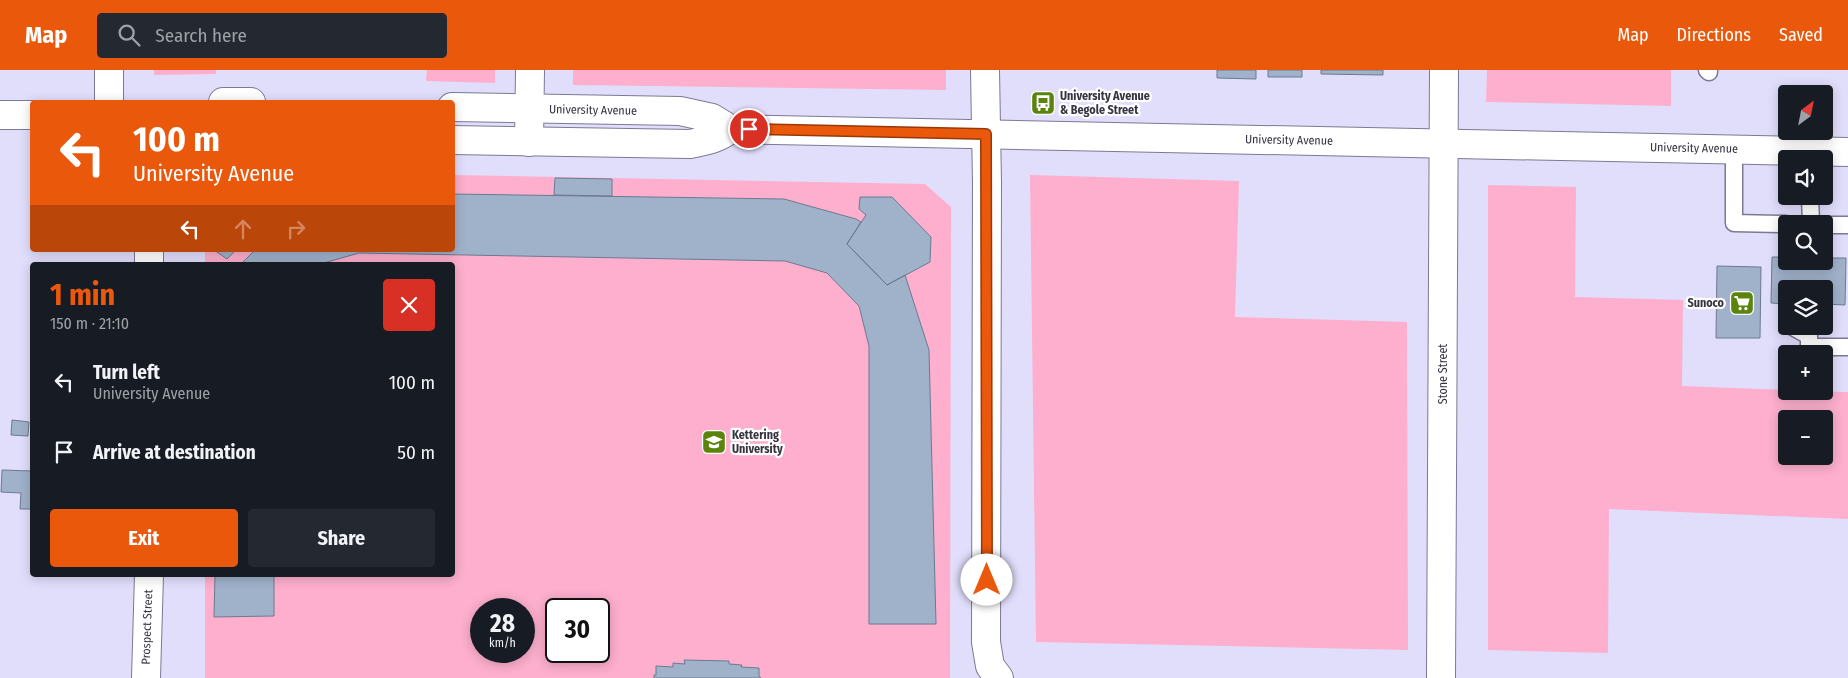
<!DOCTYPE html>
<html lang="en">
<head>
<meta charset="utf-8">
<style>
  :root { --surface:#171b24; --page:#242831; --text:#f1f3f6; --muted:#9ea1a6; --accent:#ea580c }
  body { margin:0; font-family:"Fira Sans Condensed",sans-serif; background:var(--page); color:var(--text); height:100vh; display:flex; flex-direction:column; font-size:19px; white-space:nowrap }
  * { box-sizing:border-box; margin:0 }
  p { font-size:16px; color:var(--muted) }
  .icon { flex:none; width:28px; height:28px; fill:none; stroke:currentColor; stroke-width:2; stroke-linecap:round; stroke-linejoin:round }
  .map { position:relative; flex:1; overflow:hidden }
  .drawer { position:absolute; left:30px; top:192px; width:425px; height:315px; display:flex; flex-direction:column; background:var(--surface); border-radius:5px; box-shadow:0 2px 12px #0003 }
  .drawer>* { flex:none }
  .top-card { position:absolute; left:30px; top:30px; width:425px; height:152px; border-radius:5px; box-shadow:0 2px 12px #0003; background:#ea580c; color:#fff; overflow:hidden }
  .needle { width:32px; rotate:32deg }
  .buttons { position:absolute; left:1778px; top:15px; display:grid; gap:10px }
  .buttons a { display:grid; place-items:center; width:55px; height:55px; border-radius:5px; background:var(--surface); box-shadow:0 2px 12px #0003; font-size:25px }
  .speed { position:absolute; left:470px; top:528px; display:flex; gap:10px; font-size:25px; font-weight:700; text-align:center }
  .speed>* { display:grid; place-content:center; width:65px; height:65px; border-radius:50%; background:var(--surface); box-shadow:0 2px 12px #0003; line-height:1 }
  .speed small { font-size:12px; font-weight:400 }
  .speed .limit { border:2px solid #111; border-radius:8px; background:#fff; color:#111 }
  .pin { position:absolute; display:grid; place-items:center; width:42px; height:42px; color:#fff; margin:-21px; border:2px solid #fff; border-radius:50%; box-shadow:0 1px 5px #0007 }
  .me { position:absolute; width:55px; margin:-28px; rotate:0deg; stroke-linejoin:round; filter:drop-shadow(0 0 4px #0008) }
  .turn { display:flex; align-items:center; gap:18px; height:105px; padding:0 20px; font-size:22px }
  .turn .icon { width:65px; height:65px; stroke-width:2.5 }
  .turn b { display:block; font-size:35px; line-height:42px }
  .lanes { display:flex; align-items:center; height:48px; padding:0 20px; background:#0003; justify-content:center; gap:25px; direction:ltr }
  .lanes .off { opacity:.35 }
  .round { display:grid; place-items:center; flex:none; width:52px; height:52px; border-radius:5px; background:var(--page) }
  .overview { display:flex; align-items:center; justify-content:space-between; height:85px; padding:0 20px }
  h1 { font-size:30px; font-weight:700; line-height:38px; color:var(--accent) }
  .cta { display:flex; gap:10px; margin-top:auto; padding:10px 20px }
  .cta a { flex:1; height:58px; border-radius:5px; background:var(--accent); color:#fff; font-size:20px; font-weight:700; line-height:58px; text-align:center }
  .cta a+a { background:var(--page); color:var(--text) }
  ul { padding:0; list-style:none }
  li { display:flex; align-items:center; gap:15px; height:70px; padding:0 20px }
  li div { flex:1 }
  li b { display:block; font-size:19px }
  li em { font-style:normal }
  header { display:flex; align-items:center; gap:30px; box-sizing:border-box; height:70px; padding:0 25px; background:var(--accent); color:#fff }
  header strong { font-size:24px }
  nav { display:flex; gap:28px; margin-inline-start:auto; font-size:18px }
  .search { width:350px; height:45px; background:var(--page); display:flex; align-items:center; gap:12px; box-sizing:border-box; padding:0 18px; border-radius:5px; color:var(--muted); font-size:19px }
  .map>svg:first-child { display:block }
  .grass { fill:#fdafcd; fill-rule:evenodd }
  .building { fill:#a0b1ca; stroke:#6b7a92 }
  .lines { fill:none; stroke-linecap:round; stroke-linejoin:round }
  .lane-casing { stroke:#7c7994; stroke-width:19 }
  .street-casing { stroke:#7c7994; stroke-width:30 }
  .secondary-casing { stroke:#7c7994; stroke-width:30 }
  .lane { stroke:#fff; stroke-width:16 }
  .street { stroke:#fff; stroke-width:28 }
  .secondary { stroke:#fff; stroke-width:28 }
  .route-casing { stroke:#983908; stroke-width:12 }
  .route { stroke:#ea580c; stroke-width:9 }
  .labels { text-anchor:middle; stroke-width:4.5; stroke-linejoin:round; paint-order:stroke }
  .poi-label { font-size:12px; font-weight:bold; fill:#353440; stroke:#fff; text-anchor:start }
  .street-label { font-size:12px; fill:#353440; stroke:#fff }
</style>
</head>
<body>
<header>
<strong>Map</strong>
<div class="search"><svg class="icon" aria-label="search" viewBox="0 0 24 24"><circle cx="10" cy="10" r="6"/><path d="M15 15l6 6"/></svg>Search here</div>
<nav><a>Map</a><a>Directions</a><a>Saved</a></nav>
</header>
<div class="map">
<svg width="1848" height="608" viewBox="0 0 1848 608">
  <rect width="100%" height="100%" fill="#e1defc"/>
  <path class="grass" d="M154 0H216V4L154 5Z
    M427 0H495V13L426 11Z
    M573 0H946V20L573 15Z
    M1487 0H1671V36L1486 32Z
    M453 105 925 114 951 137 950 608H205V505H452V195H205V180H452ZM481 539H524V581H481ZM556 539H599V581H556Z
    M1030 105 1239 111 1235 247 1407 252 1408 580 1036 572Z
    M1488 115 1576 117 1575 227 1683 230 1682 316 1786 320V321L1848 322V449L1609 439 1608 583 1488 580ZM1786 349H1824V386H1786Z"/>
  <path class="building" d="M1217 0H1256V9L1217 8Z
    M1268 0H1302V7H1268Z
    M1321 0H1383V5L1321 4Z
    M555 108 612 109V126L554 125Z
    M452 124 784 129 856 149 861 152 847 174 887 215 905 205 929 280 936 554H869V276L859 236 827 203 785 191 359 183 317 195H240L255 180H452Z
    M860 127H892L931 167 930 192 887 215 847 174 866 145 859 139Z
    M214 180H236L227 189Z
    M1772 187H1786V191H1824V188H1846L1845 235 1824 234V219H1786V234L1771 233Z
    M1717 196 1761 197 1760 268H1716Z
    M12 350 29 352 28 366 11 365Z
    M2 400 32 401V439H20L21 423 1 422Z
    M215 505H274V546L214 547Z
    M684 590 729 591V594L742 595 741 597 759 598V606L761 608H654V605H656V596L673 597V593L685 594Z"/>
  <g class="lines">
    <defs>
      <path id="lane" d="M1707 0 1709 2
        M1734 79V153L1786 154
        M1810 126 1811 154
        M1824 155H1848
        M1791 256 1809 266
        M1809 256V277H1848"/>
      <path id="street" d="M985 0 987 113 986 572 990 596 999 608
        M109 32V0
        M529 72 530 0
        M149 195V180
        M146 608 149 505
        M1441 608 1444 0"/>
      <path id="secondary" d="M223 32H251
        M452 37 680 41 712 48 730 59 1848 82
        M0 45H32
        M452 70 690 74C704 71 719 69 730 59"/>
    </defs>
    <use href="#lane" class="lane-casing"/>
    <use href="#street" class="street-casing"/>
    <use href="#secondary" class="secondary-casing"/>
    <use href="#lane" class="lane"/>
    <use href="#street" class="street"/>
    <use href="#secondary" class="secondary"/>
  </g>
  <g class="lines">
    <defs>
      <path id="route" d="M749 59 986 64 987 510"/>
    </defs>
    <use href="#route" class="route-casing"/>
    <use href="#route" class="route"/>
  </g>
  <defs>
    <symbol id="bus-square" viewBox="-11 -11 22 22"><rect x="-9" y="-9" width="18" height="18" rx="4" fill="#5b840d" stroke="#fff"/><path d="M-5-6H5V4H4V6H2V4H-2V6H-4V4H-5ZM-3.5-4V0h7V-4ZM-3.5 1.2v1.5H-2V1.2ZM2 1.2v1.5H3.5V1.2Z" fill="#fff"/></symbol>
    <symbol id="supermarket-square" viewBox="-11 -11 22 22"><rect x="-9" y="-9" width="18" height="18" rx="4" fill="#5b840d" stroke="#fff"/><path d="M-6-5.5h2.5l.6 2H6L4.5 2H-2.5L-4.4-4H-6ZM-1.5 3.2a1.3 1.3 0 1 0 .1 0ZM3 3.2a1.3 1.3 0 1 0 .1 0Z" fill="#fff"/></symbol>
    <symbol id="university-square" viewBox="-11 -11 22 22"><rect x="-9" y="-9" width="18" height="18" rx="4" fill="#5b840d" stroke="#fff"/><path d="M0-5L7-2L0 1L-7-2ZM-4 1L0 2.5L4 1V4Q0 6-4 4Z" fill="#fff"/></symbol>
  </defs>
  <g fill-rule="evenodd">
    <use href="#bus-square" x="1029" y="19" width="28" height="28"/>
    <use href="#supermarket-square" x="1728" y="219" width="28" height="28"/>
    <use href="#university-square" x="700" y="358" width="28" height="28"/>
  </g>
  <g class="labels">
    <g class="poi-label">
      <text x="1060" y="30">University Avenue<tspan x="1060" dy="14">&amp; Begole Street</tspan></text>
      <text x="1724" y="237" text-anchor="end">Sunoco</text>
      <text x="732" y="369">Kettering<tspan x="732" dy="14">University</tspan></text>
    </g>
    <g class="street-label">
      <text transform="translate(593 40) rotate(1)" y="4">University Avenue</text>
      <text transform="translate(1289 70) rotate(1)" y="4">University Avenue</text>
      <text transform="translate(1694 78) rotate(1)" y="4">University Avenue</text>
      <text transform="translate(1443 304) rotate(-90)" y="4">Stone Street</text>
      <text transform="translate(147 557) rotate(-88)" y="4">Prospect Street</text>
    </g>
  </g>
</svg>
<div class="buttons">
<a><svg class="needle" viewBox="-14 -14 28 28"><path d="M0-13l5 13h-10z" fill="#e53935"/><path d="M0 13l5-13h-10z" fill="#9ea1a6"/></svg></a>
<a><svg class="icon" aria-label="sound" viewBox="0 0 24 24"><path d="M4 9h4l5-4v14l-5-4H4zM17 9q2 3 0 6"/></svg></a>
<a><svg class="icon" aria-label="search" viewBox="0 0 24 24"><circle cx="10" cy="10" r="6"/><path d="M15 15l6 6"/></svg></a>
<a><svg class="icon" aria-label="layers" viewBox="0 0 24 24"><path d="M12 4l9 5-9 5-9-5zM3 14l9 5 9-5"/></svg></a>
<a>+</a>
<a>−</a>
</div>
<div class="speed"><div>28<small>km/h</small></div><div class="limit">30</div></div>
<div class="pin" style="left:749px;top:59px;background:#d93025"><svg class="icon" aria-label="arrive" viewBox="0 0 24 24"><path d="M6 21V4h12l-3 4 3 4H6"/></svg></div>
<svg class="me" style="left:987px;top:510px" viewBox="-20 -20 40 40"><circle r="19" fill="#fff"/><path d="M0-13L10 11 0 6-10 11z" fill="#ea580c"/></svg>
<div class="top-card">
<div class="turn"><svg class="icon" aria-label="left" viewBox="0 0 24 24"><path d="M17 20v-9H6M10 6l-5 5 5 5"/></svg><div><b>100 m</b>University Avenue</div></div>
<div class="lanes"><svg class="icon" aria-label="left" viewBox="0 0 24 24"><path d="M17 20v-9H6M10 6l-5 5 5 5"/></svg><svg class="icon off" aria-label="ahead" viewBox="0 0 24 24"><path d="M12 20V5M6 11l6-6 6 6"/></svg><svg class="icon off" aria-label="right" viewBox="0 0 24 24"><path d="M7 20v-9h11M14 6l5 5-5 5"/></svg></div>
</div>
<section class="drawer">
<div class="overview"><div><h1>1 min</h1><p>150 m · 21:10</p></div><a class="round" style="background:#d93025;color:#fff"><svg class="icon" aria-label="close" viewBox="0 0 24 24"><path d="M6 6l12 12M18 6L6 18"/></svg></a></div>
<ul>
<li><svg class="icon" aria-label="left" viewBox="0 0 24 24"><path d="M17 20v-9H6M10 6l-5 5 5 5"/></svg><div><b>Turn left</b><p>University Avenue</p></div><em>100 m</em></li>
<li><svg class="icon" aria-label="arrive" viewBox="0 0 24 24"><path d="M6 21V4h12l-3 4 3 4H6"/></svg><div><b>Arrive at destination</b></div><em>50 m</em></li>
</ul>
<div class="cta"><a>Exit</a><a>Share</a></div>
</section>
</div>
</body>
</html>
